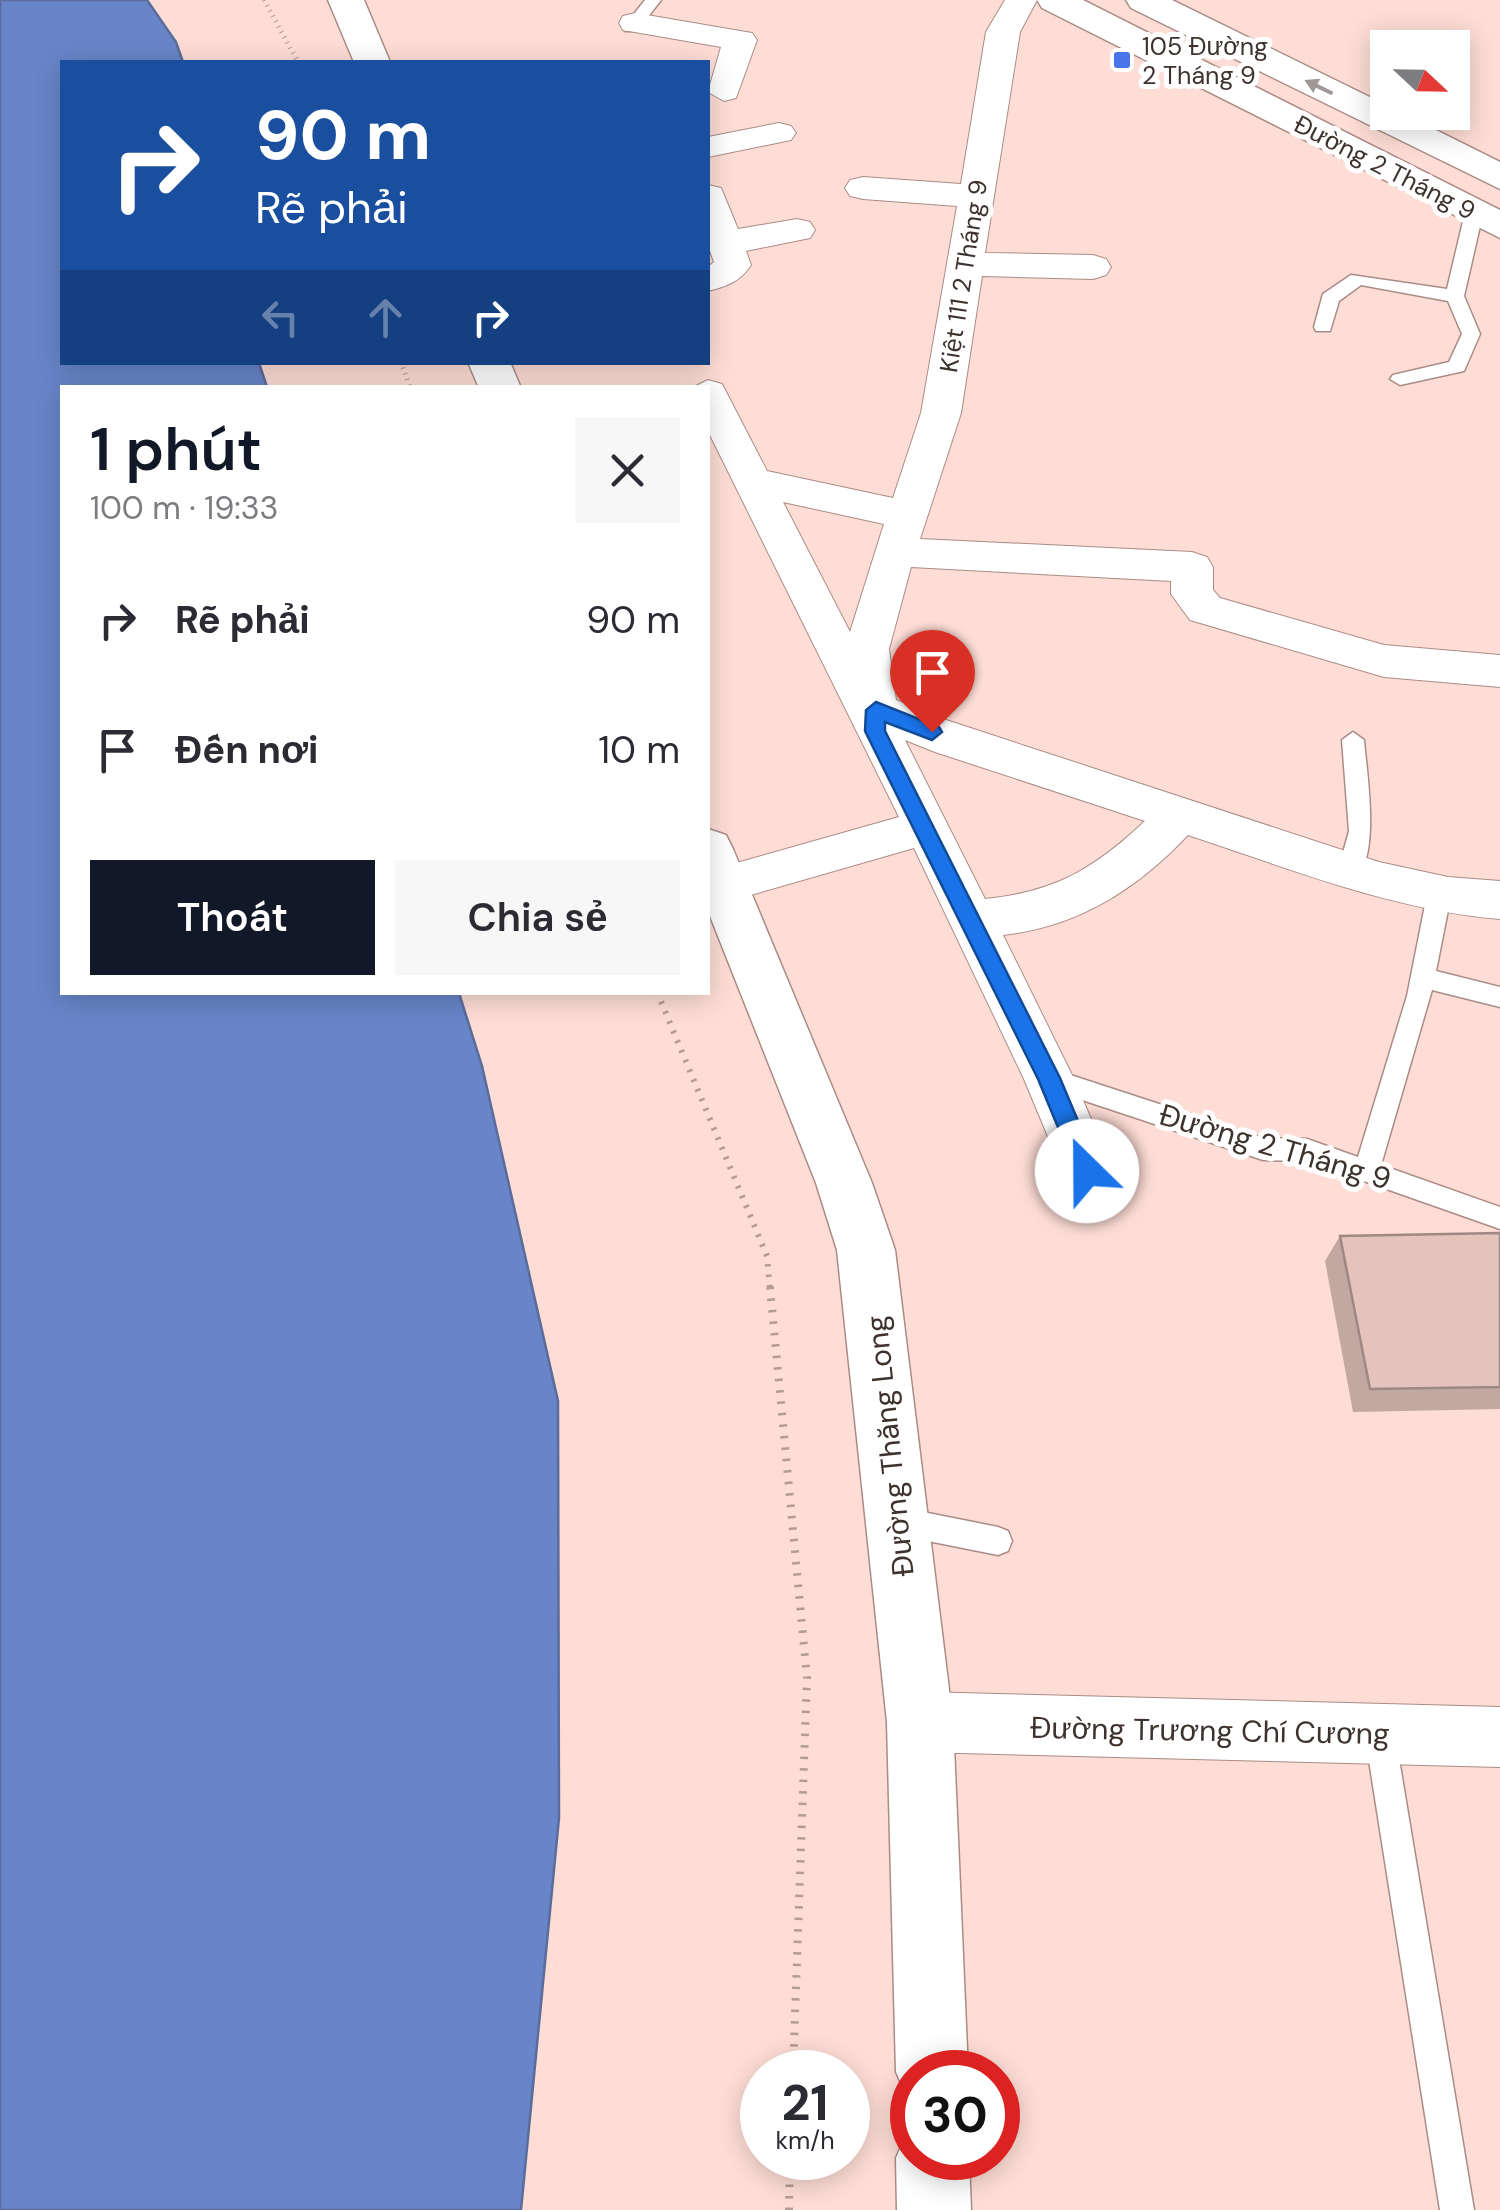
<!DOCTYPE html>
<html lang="vi">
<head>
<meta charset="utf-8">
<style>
  :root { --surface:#fff; --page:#f7f7f7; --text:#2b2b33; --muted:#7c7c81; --accent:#111827 }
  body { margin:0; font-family:"DM Sans",sans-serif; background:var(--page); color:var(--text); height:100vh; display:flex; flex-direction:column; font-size:38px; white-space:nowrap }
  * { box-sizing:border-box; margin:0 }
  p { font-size:32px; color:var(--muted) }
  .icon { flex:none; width:55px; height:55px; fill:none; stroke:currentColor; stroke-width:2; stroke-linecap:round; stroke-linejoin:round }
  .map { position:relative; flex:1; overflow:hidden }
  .side { position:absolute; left:60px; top:385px; width:650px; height:610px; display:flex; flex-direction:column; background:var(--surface); border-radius:0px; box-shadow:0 5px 25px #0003 }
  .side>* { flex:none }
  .guide { position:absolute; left:60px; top:60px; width:650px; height:305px; border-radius:0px; box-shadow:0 5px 25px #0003; background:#1a4fa0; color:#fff; overflow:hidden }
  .needle { width:65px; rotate:112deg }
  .tools { position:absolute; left:1370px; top:30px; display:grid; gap:20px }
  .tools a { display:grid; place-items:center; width:100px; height:100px; border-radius:0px; background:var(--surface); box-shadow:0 5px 25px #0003; font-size:50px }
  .speed { position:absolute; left:740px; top:2050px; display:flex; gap:20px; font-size:50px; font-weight:700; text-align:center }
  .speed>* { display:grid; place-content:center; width:130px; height:130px; border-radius:50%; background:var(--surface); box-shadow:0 5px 25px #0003; line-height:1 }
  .speed small { font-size:25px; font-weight:400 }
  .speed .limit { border:15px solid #d22; background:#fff; color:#111 }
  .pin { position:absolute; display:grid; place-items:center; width:85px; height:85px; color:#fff; margin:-102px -42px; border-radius:50% 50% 50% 0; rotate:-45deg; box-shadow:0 0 10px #0007 }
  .pin .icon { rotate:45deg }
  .me { position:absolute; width:110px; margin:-55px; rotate:337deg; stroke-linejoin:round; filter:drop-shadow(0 0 8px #0008) }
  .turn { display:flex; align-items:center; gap:35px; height:210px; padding:0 30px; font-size:45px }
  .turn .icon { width:130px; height:130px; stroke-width:2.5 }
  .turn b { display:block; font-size:70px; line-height:85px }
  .lanes { display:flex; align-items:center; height:95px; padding:0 30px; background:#0003; justify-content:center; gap:50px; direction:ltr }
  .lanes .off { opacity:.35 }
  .round { display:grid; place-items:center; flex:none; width:105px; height:105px; border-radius:0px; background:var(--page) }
  .headline { display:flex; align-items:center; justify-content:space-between; height:170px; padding:0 30px }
  h1 { font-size:60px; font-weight:600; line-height:75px; color:var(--accent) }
  .primary-button { display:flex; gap:20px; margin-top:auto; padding:20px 30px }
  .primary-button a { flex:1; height:115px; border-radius:0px; background:var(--accent); color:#fff; font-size:40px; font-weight:600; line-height:115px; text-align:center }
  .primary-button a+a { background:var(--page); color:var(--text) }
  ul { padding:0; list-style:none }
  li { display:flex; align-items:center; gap:30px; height:130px; padding:0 30px }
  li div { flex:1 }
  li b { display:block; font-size:38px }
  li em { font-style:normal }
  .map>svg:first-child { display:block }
  .water { fill:#6785c8; stroke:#5b6c9a; stroke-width:2.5 }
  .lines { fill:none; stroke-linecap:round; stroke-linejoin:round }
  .lane-casing { stroke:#aa8c86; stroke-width:3 }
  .street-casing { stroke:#aa8c86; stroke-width:2 }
  .secondary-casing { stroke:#aa8c86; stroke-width:3 }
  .highway-casing { stroke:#aa8c86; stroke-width:3 }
  .path-far2 { stroke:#b49b96; stroke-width:5; stroke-dasharray:1 5; stroke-linecap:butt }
  .path-far1 { stroke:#b49b96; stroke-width:6; stroke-dasharray:2.5 8; stroke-linecap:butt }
  .path { stroke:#b49b96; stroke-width:8; stroke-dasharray:2.5 9; stroke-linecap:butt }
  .lane { fill:#fff; fill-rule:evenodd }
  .street { fill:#fff; fill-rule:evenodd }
  .secondary { fill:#fff; fill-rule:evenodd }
  .highway { fill:#fff; fill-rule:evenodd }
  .wall { fill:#c3a8a2 }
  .building { fill:#e3c3bc; stroke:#9f8884; stroke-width:2.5 }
  .oneway { fill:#9e9897 }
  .route { fill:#1a73e8; stroke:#114b97; stroke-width:2.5 }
  .poi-dot { fill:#4875e8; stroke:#fff; stroke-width:4 }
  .labels { text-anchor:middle; stroke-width:10; stroke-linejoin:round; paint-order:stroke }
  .far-poi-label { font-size:25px; fill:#3e322f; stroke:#fff; text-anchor:start }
  .far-street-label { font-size:25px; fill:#3e322f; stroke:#fff }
  .street-label { font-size:30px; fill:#3e322f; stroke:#fff }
</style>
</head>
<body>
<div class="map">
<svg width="1500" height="2210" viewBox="0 0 1500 2210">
  <rect width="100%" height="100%" fill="#feddd6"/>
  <path class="water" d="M0 0H147L176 42 183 62H62V362L259 363 267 387 62 388V992L459 993 482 1066 558 1401 559 1818 521 2210H0Z"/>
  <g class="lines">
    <defs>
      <path id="lane" d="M645 0H661L637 31H625L623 28Z
        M1474 207 1483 213 1464 296 1480 334 1464 371 1400 385 1390 379 1393 375 1449 362 1462 334 1448 301 1361 285 1339 301 1330 331H1316L1314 327 1323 294 1351 275 1447 289 1465 213Z
        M1353 732 1364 740C1366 768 1383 869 1350 880L1338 871 1349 831 1342 740Z
        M1439 886 1451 895 1436 971 1500 987V1007L1432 990 1381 1165 1500 1207V1229L1307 1161 1263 1160 1040 1086 1037 1079 1040 1072 1049 1068 1263 1138 1307 1139 1358 1157 1407 996 1427 895Z
        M898 1507 998 1527 1008 1531 1012 1541 1008 1551 998 1555 898 1535 888 1531 884 1521 888 1511Z
        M1380 1720 1391 1724 1395 1735 1474 2210H1440L1365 1735 1369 1724Z"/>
      <path id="street" d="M1005 0H1037L1020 32 985 253 1093 255 1106 259 1111 267 1106 275 1093 279 982 276 961 413 920 539 1192 552 1207 557 1213 567V590L1220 598 1384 645 1500 655V687L1384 677 1190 620 1171 594V581L911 567 889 649 896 700 904 703 929 662 944 657 959 662 966 673 940 718 1379 862 1448 877 1500 881V919C1392 910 1291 869 1188 835 1137 889 1078 927 1003 935L1074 1079 1113 1171 1105 1187 1087 1193 1069 1187 1024 1079 914 848 723 903 708 897V871L899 817 708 431V388H692L708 380 722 384 767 471 893 498 921 413 957 206 863 199 850 196 845 188 850 180 863 177 961 184 986 32ZM783 502 884 524 850 632ZM905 740 935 752 1145 821C1094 869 1055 892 985 899Z
        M635 13 752 33 757 40 736 98 724 101 708 92 721 47 623 30 619 23 623 16Z
        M779 123 791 126 796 133 791 140 708 157V137Z
        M708 185 721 188 738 229 797 219 810 222 815 230 810 238 746 251 751 265C740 282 727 286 708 291V267L714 262 708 245Z
        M920 1692 1500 1707V1767L920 1752 899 1743 890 1722 899 1701Z"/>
      <path id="secondary" d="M328 0H364L390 62H354Z
        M468 362H510L521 388H479Z
        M708 829 726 835 733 849 872 1183 895 1250 953 1722 968 2072H912V2100L907 2097 896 2072 887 1722 837 1250 816 1183 708 911Z
        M912 2130V2158H969L971 2210H897L896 2158 907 2132Z"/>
      <path id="highway" d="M1037 0H1083L1500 210V238L1042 8Z
        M1126 0H1172L1388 106V112H1400L1500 162V189L1131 8Z"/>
    </defs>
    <use href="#lane" class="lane-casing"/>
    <use href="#street" class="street-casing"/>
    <use href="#secondary" class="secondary-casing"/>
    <use href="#highway" class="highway-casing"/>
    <path class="path-far2" d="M264 0 298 62
      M401 362 410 388"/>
    <path class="path-far1" d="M657 992 767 1256 770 1290"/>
    <path class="path" d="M770 1287 807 1678 793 2072
      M789 2210 790 2158"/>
    <use href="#lane" class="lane"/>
    <use href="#street" class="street"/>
    <use href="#secondary" class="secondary"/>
    <use href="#highway" class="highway"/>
  </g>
  <path class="wall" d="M1500 1233V1409L1353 1412 1325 1261 1340 1236Z"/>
  <path class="building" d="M1500 1233V1387L1370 1389 1340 1236Z"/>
  <defs><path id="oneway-solid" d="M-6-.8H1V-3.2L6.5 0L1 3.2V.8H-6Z" transform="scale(2.5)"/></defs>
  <use class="oneway" href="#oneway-solid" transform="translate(1319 87) rotate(-154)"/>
  <path class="route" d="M876 702 939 727 942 732 932 740 885 722V731L1060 1078 1099 1171 1095 1178H1079L1038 1079 865 731 866 710Z"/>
  <rect class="poi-dot" x="1112" y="50" width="20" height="20" rx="5"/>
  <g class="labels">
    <g class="far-poi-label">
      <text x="1142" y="55">105 Đường<tspan x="1142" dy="29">2 Tháng 9</tspan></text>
    </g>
    <g class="far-street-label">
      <text transform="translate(1385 167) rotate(27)" y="9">Đường 2 Tháng 9</text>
      <text transform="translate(963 276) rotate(-81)" y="9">Kiệt 111 2 Tháng 9</text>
    </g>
    <g class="street-label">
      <text transform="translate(1275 1147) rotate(16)" y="10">Đường 2 Tháng 9</text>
      <text transform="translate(890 1446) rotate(-96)" y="10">Đường Thăng Long</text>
      <text transform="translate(1210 1731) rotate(1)" y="10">Đường Trương Chí Cương</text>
    </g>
  </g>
</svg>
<div class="tools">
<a><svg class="needle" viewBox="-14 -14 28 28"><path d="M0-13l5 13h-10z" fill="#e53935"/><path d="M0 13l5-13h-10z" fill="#7c7c81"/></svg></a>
</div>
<div class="speed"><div>21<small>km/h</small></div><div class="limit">30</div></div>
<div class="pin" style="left:932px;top:732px;background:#d93025"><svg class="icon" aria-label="arrive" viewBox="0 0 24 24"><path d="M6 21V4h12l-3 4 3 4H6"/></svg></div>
<svg class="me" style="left:1087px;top:1171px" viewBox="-20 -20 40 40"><circle r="19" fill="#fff"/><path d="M0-13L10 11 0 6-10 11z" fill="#1a73e8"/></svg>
<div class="guide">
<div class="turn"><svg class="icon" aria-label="right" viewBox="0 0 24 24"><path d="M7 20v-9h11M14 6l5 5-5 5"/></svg><div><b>90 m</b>Rẽ phải</div></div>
<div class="lanes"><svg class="icon off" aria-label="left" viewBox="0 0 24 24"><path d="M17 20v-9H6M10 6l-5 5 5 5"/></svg><svg class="icon off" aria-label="ahead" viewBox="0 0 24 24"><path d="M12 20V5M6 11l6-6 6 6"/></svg><svg class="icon" aria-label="right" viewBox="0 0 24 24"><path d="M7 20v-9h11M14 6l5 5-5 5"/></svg></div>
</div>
<section class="side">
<div class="headline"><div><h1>1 phút</h1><p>100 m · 19:33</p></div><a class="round"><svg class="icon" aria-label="close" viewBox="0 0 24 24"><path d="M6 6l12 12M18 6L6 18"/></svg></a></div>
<ul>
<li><svg class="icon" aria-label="right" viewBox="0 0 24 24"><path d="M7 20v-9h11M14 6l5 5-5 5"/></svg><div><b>Rẽ phải</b></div><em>90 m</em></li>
<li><svg class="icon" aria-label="arrive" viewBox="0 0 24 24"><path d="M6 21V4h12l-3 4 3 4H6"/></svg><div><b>Đến nơi</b></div><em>10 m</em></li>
</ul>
<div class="primary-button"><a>Thoát</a><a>Chia sẻ</a></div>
</section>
</div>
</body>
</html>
